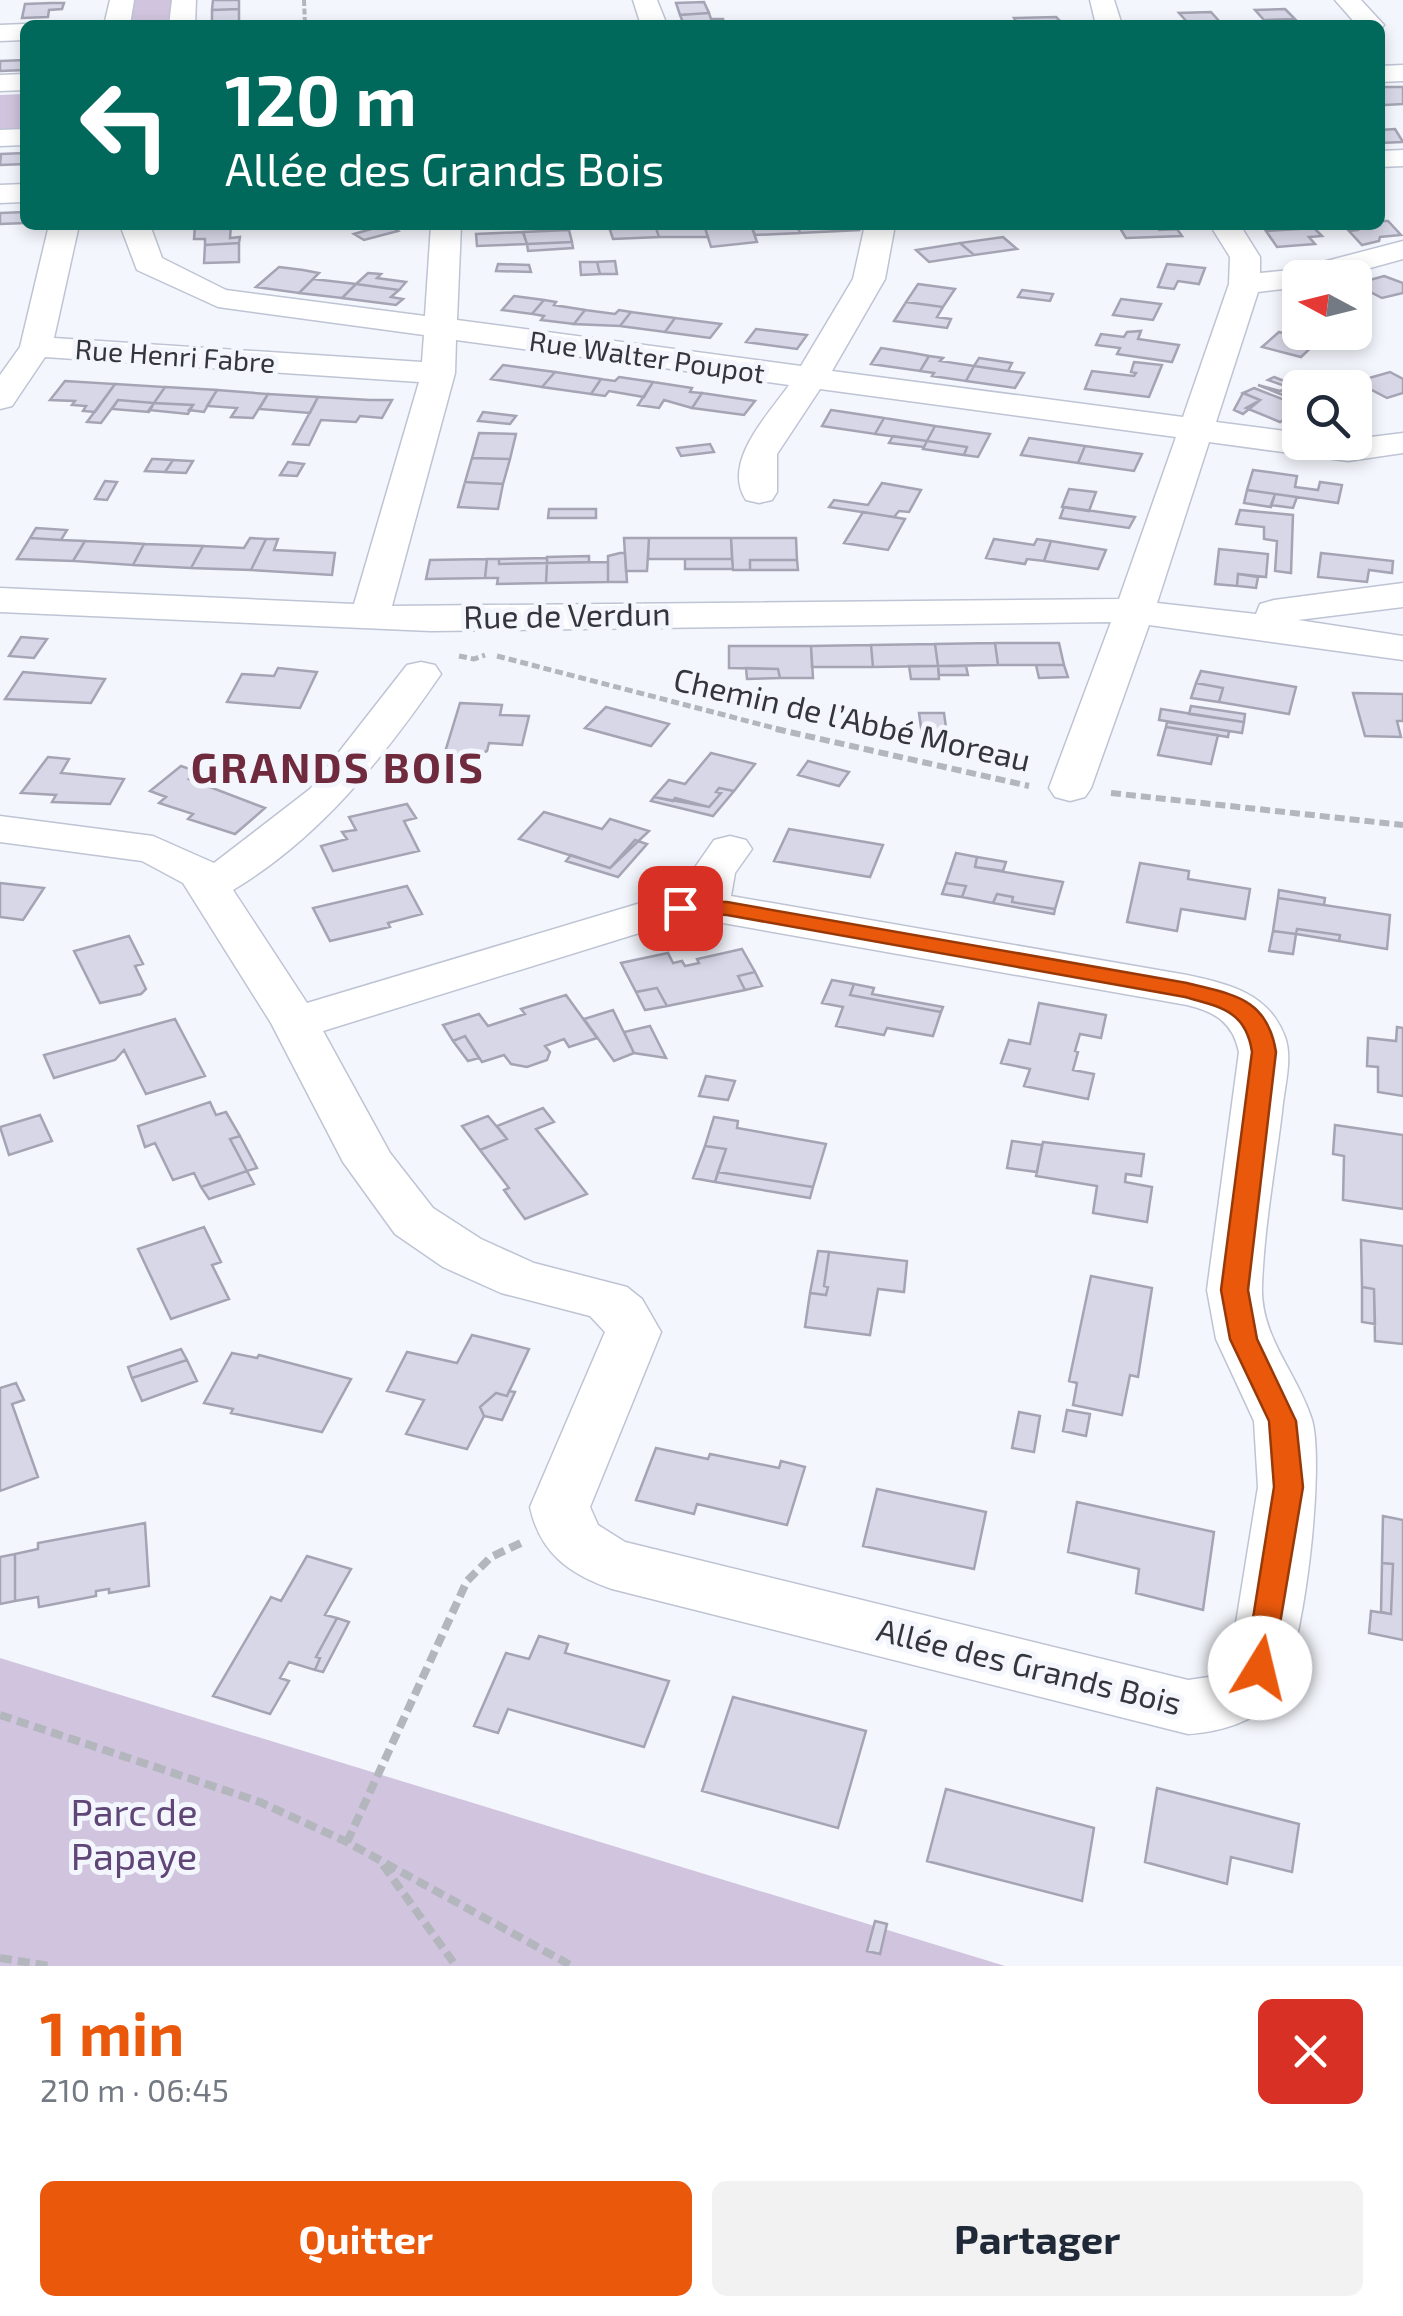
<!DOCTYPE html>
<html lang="fr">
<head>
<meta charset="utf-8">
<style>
  :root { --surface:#fff; --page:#f2f2f3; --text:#1f2937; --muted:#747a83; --accent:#ea580c }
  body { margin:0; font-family:"Exo 2",sans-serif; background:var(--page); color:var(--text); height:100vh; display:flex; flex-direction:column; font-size:38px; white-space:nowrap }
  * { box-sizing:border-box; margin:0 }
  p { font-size:32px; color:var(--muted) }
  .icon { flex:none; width:55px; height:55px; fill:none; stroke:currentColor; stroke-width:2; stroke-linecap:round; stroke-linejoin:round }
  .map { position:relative; height:1966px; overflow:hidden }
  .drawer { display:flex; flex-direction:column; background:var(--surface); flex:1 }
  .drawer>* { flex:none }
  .top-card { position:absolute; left:20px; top:20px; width:1365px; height:210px; border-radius:15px; box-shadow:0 5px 15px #0003; background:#00695c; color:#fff; overflow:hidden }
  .needle { width:65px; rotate:277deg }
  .buttons { position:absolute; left:1282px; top:260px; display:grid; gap:20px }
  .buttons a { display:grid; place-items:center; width:90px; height:90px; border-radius:15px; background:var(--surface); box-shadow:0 5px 15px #0003; font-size:50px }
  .pin { position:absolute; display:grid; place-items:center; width:85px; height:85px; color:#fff; margin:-42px; border-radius:20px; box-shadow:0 5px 15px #0006 }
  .me { position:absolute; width:110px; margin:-55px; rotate:9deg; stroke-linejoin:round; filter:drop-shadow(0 0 8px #0008) }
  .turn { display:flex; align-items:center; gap:35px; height:210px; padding:0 40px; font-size:45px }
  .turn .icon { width:130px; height:130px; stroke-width:2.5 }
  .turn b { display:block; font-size:70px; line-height:85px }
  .round { display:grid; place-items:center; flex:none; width:105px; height:105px; border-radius:15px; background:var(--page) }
  .headline { display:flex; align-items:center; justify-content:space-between; height:170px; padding:0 40px }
  h1 { font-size:60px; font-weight:700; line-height:75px; color:var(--accent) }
  .primary-button { display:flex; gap:20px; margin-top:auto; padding:20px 40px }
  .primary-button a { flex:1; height:115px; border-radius:15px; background:var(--accent); color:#fff; font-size:40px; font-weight:700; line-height:115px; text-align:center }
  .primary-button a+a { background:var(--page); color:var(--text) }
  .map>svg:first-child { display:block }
  .green { fill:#d1c4de }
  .building { fill:#d7d7e7; stroke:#a5a4b4; stroke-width:2.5 }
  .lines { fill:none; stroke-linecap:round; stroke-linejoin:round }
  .minor-casing { stroke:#bec4d4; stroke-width:3 }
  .path-far3 { stroke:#b3b6bc; stroke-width:4; stroke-dasharray:6 2.5; stroke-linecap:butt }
  .path-far2 { stroke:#b3b6bc; stroke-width:5; stroke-dasharray:8 4; stroke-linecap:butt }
  .path-far1 { stroke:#b3b6bc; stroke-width:6; stroke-dasharray:10 5; stroke-linecap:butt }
  .path { stroke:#b3b6bc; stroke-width:8; stroke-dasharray:12 6; stroke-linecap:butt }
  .minor { fill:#fff; fill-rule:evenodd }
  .route { fill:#ea580c; stroke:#983908; stroke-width:2.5 }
  .labels { text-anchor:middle; stroke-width:10; stroke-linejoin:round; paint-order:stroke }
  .far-street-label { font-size:28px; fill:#34363c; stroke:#f3f6fc }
  .street-label { font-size:32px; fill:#34363c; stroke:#f3f6fc }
  .near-park-label { font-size:38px; fill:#604577; stroke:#f3f6fc }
  .district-label { font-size:42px; font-weight:bold; letter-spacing:2.5px; fill:#6f2a3d; stroke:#f3f6fc }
</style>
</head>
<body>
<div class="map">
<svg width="1403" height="1966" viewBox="0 0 1403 1966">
  <rect width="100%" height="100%" fill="#f3f6fc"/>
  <path class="green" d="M130 0H172L170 25H126Z
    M25 94V133L0 134V95Z
    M0 1658 1005 1966H0Z"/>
  <path class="building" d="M213 0H239V9L212 10Z
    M704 2 709 13 680 15 676 3Z
    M51 3H64L62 9 49 10 48 17 22 18 25 4Z
    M239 9V21L212 22V10Z
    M1285 9 1295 19 1264 20 1255 10Z
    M1211 12 1220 22 1188 23 1179 13Z
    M709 13 711 19H723L725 25H684L680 15Z
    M1056 17 1061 22 1077 25H1018L1014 18Z
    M25 60V70L0 71V61Z
    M1380 87H1403V104L1385 105 1380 100Z
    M1395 129 1403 142 1380 143V130Z
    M25 153V164L0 165 1 154Z
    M25 212V223L0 224V213Z
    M1380 221H1388L1401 235 1380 237 1379 241 1362 245 1349 231 1357 230 1352 225H1380Z
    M231 225 230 238 240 237 239 243 205 245V239H194L195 226Z
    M369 225H389L398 231 364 240 354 234 375 228Z
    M655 225 659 237 613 239 609 227Z
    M655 225H704L708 237H659Z
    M704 225H751L757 242 711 247Z
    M751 225H797L800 233 755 235Z
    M797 225H857L859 230 800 233Z
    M1118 225H1155L1159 230 1177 229 1182 236 1126 238Z
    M1314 228 1322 236 1309 237 1315 244 1277 247 1266 231Z
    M569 230 572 242 527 244 523 232Z
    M523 232 527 244 477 246 476 234Z
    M1003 237 1017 249 974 255 960 243Z
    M572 242 573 248 528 251 527 244Z
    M239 243V262L204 263 205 245Z
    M960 243 974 255 929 262 916 250Z
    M615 261 617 274H600L597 262Z
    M580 262H597L600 274 581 275Z
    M498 264 529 265 531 272 496 271Z
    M1167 264 1205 268 1199 284 1178 281 1174 289 1158 287Z
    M279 267 303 270 319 273 299 293 256 287Z
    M368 273 381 274 377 278 406 282 399 290 356 284Z
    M1384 276 1403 283V293L1382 298 1355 284Z
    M313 279 356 284 342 298 299 293Z
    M356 284 399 290 391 297 403 299 396 305 342 298Z
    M918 284 955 289 943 307 906 302Z
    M1022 290 1053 294 1050 301 1018 297Z
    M514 296 544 300 532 314 502 310Z
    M1121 299 1161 304 1153 320 1113 315Z
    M544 300 556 302 554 305 585 310 574 324 541 320 544 316 532 314Z
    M906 302 943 307 937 317 951 319 947 328 894 321Z
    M585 310 615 314 619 310 631 312 620 326 574 324Z
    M631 312 675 318 665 332 620 326Z
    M675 318 721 324 710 338 665 332Z
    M756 329 807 335 797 349 746 342Z
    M1141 331 1138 339 1179 345 1172 362 1117 354 1120 348 1096 345 1101 334 1124 337 1127 332Z
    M1279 332 1317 342 1301 357 1262 347Z
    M881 348 913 353 929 356 920 371 871 364Z
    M929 356 943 358 940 361 974 366 966 381 932 376 934 373 920 371Z
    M979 358 1012 363 1008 371 974 366Z
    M1134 362 1162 365 1149 397 1085 389 1092 371 1134 376 1136 373 1131 372Z
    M503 365 555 372 542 387 491 379Z
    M974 366 1008 371 1024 373 1015 388 966 381Z
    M555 372 601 379 591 394 542 387Z
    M1390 372 1403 379V393L1387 398 1368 388 1355 392V388L1341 386Z
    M619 377 653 382 644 397 609 391 605 396 591 394 601 379 615 381Z
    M1274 377 1302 388 1300 402 1258 385 1280 391 1288 387 1268 380Z
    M65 381 115 384 95 412 83 411 86 406 72 405 75 401 50 400Z
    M653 382 692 388 690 392 702 393 692 408 664 400 659 408 638 405Z
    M115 384 165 387 154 403 118 400 101 423 87 422Z
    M165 387 217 390 204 412 189 410 193 405 154 403Z
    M1254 388 1300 406V411L1280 422 1246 408 1260 400 1243 393Z
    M217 390 268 394 253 418 231 417 237 408 207 406Z
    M702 393 755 401 744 415 692 408Z
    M1243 393 1260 400 1243 414 1234 410Z
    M268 394 318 397 310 413 259 409Z
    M318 397 370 400H392L382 418 360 416 356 422 321 420 309 445 293 444Z
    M118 400 154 403 149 412 112 409Z
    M154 403 193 405 188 414 149 410Z
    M831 410 884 418 875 434 822 426Z
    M483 412 516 416 510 424 478 421Z
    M884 418 935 426 927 441 875 434Z
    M935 426 990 434 978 457 964 455 967 447 927 441Z
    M479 433 516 434 510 459 472 458Z
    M893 436 927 441 924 447 889 443Z
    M1029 438 1085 446 1078 463 1021 455Z
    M927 441 967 447 964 455 923 449Z
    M710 444 714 452 681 456 677 448Z
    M1085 446 1142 454 1134 471 1078 463Z
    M472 458 510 459 503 484 465 482Z
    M152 459H155L173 460 165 472 145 471Z
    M173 460 191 461H193L186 473 165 472Z
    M288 462 304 464 297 476 280 475Z
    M1253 470 1297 476 1295 487 1318 490 1320 482 1342 485 1338 503 1247 490Z
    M105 481 117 482 107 500 95 499Z
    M465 482 503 484 498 509 458 507Z
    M882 483 921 490 909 512 899 511 894 517 829 507 834 500 868 505Z
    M1069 489 1096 492 1089 511 1062 507Z
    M1247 490 1275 494 1271 507 1244 503Z
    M1275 494 1297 497 1293 508 1271 505Z
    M1064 507 1072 508 1135 517 1129 528 1060 518Z
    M549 509H596V518H548Z
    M1240 510 1293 515 1291 573 1275 571 1277 541 1264 539V527L1236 524Z
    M863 512 905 519 888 550 844 543Z
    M36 528 67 530 61 540 30 538Z
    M30 538 61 540 85 541 73 561 17 559Z
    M250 538 266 539 251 570 191 568 203 546 244 548Z
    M624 538H649L647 571H626Z
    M649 538H731L732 559H648Z
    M731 538H796L797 560H750V570H733Z
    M266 539H278L274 550 335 553 332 575 251 570Z
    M994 539 1034 545 1037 539 1051 541 1044 561 1027 559 1025 564 986 558Z
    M85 541 128 543 144 544 133 565 73 561Z
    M1051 541 1106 550 1098 569 1044 561Z
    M144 544 203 546 191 568 133 565Z
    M1219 549 1268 554 1266 577 1238 574 1237 586 1215 584Z
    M620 553H625L627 582H608V556Z
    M1321 553 1393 561 1392 573 1369 570 1367 582 1318 577Z
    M589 556V562L547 563V557Z
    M547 558V563L499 564V559Z
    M487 559 485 578 426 579 430 560Z
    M487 559H499V564L547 563 546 583 497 584 498 578H485Z
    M685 559H732L733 569H685Z
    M750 560H797L798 570H750Z
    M608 562V582L546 583 547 563Z
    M1238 574 1258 577 1256 588 1237 586Z
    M21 637 47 639 34 658 9 656Z
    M995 643H1059L1064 665H998Z
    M995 643 998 665 938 666 935 644Z
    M935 644 938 666 873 667 871 645Z
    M871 645 873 667H812L811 646Z
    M729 646H811L813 678H780L778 669 729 668Z
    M1036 665H1064L1068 677 1039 678Z
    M909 666H938L939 679H911Z
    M938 666H966L968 675H939Z
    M278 668 317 672 300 708 227 702 242 674 274 676Z
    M746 668 778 669 780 678 747 679Z
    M1201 671 1296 687 1289 714 1219 702 1223 688 1196 683Z
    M23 672 105 679 91 703 5 699Z
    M1196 683 1223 688 1219 702 1191 698Z
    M1353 693 1403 694V721H1397L1401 737 1365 736Z
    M460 703 502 705 500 715 529 716 522 745 489 743 487 751 480 754 450 753 446 749Z
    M1191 706 1245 714 1244 722 1189 714Z
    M606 707 669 724 651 746 585 728Z
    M1161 709 1244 722 1242 733 1159 720Z
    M919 713H944L948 742H923Z
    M1167 722 1229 731 1228 737 1166 727Z
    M1166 727 1218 735 1211 764 1158 755Z
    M711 753 755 764 734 791 719 788 716 792 721 793 709 807 654 797 669 780 685 784Z
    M48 757 69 759 61 773 124 779 110 804 52 802 56 795 21 793Z
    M808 761 849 772 839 786 798 775Z
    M181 766 198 772 189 779 265 808 235 834 188 819 193 814 159 803 166 797 150 791Z
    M719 788 734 791 713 816 651 801 654 797 673 801 675 798 709 807 721 793 716 792Z
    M407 804 416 818 404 821 419 851 333 871 321 846 347 839 342 832 356 830 349 817Z
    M544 812 602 829 610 819 649 831 610 868 519 839Z
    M789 829 883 845 870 877 774 861Z
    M635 840 647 844 618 877 566 861 571 855 610 868Z
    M956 853 977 857 975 867 1063 882 1055 909 1012 902 1013 897 997 894 993 903 962 897 966 886 946 883Z
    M977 857 1006 862 1003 871 975 867Z
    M1140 863 1189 871 1188 879 1250 889 1245 919 1181 909 1177 931 1127 922Z
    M0 883 44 888 23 920 0 917Z
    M946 883 966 886 962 897 942 894Z
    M407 886 422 914 388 923 390 927 330 941 313 908Z
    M1279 890 1325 898 1324 905 1278 898Z
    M997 894 1013 897 1012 902 1055 909 1054 914 993 903Z
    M1278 898 1390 915 1387 949 1339 941 1340 935 1297 929 1296 934 1273 931Z
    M1297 929 1340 935 1339 941 1296 934Z
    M1273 931 1296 934 1293 954 1269 951Z
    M129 936 143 964 135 966 146 989 141 994 100 1003 74 951Z
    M742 949 755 972 738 976 745 990 667 1006 657 988 636 992 621 963 668 953 673 963 682 961 685 966 699 963 697 959Z
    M755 972 762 986 745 990 738 976Z
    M832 980 854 984 850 995 941 1012 933 1036 887 1028 884 1035 836 1026 843 1007 822 1003Z
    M854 984 874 988 872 994 943 1007 941 1012 850 995Z
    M657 988 667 1006 645 1010 636 992Z
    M566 995 597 1038 569 1047 564 1039 545 1046 550 1052 547 1060 527 1067 511 1064 504 1055 482 1062 465 1036 453 1041 443 1025 479 1014 488 1026 525 1014 521 1009Z
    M1039 1003 1106 1015 1101 1038 1080 1034 1075 1051 1078 1052 1073 1070 1094 1074 1088 1099 1024 1086 1030 1069 1001 1063 1009 1040 1030 1044Z
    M613 1010 634 1053 614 1061 584 1019Z
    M175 1019 205 1076 146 1094 124 1050 115 1060 54 1078 44 1055Z
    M650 1026 666 1058 634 1053 624 1032Z
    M1397 1027 1403 1028V1096L1378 1092V1067L1367 1066 1368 1038 1396 1041Z
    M465 1036 479 1058 468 1061 453 1041Z
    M706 1076 735 1081 728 1100 699 1096Z
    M210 1102 216 1115 226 1112 240 1136 230 1139 247 1171 201 1187 194 1173 173 1180 155 1143 145 1147 138 1126Z
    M543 1108 554 1122 536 1129 587 1194 525 1219 504 1190 509 1188 480 1150 507 1139 497 1126Z
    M40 1115 52 1141 9 1155 0 1127Z
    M488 1116 507 1139 480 1150 462 1126Z
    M714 1117 738 1121 737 1128 826 1144 813 1187 718 1172 726 1149 705 1146Z
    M1335 1125 1403 1135V1209L1343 1200 1344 1156 1333 1154Z
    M240 1136 257 1168 247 1171 230 1139Z
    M1012 1141 1042 1145 1037 1172 1007 1168Z
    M1043 1142 1144 1154 1141 1176 1126 1174 1125 1182 1152 1187 1147 1222 1093 1213 1097 1186 1036 1176Z
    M705 1146 726 1149 715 1182 693 1178Z
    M247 1171 254 1184 209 1199 201 1187Z
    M718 1172 813 1187 810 1198 715 1182Z
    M204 1227 221 1262 212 1265 229 1299 171 1319 138 1249Z
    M1361 1240 1403 1246V1344L1375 1341 1374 1289 1362 1287Z
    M818 1251 829 1252 824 1286 828 1287 826 1295 810 1293Z
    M829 1252 907 1261 904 1292 878 1289 870 1335 805 1327 810 1293 826 1295 828 1287 824 1286Z
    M1091 1276 1152 1288 1138 1377 1130 1375 1122 1415 1073 1405 1077 1383 1069 1381Z
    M1362 1287 1374 1289 1375 1324 1362 1322Z
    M472 1335 529 1349 507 1396 496 1393 480 1407 484 1416 467 1449 406 1434 424 1400 387 1391 407 1352 457 1363Z
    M181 1349 187 1360 132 1378 128 1367Z
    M232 1353 257 1358 259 1355 351 1379 322 1432 231 1413 233 1409 204 1403Z
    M187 1360 197 1381 142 1401 132 1378Z
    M16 1383 24 1400 12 1404 38 1477 0 1491V1388Z
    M509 1391 515 1392 502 1420 484 1416 480 1407 496 1393 507 1396Z
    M1067 1410 1090 1414 1086 1436 1063 1431Z
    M1019 1412 1040 1416 1034 1452 1012 1448Z
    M656 1448 708 1459 710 1454 779 1468 781 1461 805 1467 787 1525 697 1504 694 1514 636 1500Z
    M877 1489 986 1512 974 1569 863 1546Z
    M1077 1502 1214 1532 1203 1610 1136 1593 1139 1569 1068 1552Z
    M1383 1516 1403 1520V1640L1369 1633 1371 1611 1391 1614 1393 1564 1382 1563Z
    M145 1523 149 1586 109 1593V1589L96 1591V1596L39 1607 38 1597 15 1601V1554L38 1549V1543Z
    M15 1554V1601L0 1604V1557Z
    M307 1556 351 1569 325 1615 337 1618 316 1657 320 1658 315 1670 289 1662 280 1678 289 1681 270 1714 213 1696 271 1597 281 1601Z
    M1382 1563 1393 1564 1391 1614 1381 1612Z
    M337 1618 349 1622 323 1672 315 1670 320 1658 316 1657Z
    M539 1636 568 1644 565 1653 669 1681 644 1747 508 1709 498 1733 474 1726 506 1653 529 1659Z
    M733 1697 866 1731 838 1828 702 1791Z
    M1157 1788 1299 1824 1292 1872 1231 1857 1227 1884 1145 1862Z
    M946 1789 1094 1828 1082 1901 927 1861Z
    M875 1921 887 1924 880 1954 867 1951Z"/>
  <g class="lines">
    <defs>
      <path id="minor" d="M110 0H134L130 25H104Z
        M172 0H196L195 25H169Z
        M633 0H657L667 25H641Z
        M1090 0H1114L1122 25H1096Z
        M1335 0H1361L1384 25 1380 30V25H1357Z
        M25 24V40L0 41V25Z
        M1403 65V81L1380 82V66Z
        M25 74V90L0 91V75Z
        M25 129V145L0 146V130Z
        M1403 150V166L1380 167V151Z
        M25 184V202L0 203V185Z
        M49 225H79L54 338 422 362 424 335 218 307 137 270 120 225H150L162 258 226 290 425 316 431 225H461L457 320 801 366 853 279 865 225H895L885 279 832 371 1183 417 1229 284 1230 257 1210 225H1240L1260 257V273L1292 270 1403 241V259L1334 278H1300V287L1258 292 1216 422 1300 433V442H1355V439L1403 433V453L1348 461 1209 442 1157 603 1256 614 1260 604 1274 600 1403 583V607L1298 620 1403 636V660L1149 625 1091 788 1085 797 1070 801 1055 797 1049 788 1111 622 431 631 0 612V588L354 604 419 382 45 357 12 406 0 409V375L20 347ZM456 340 789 385C769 414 721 462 746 500L759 503 772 500 777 492V454L820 389 1176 437 1119 599 392 606 455 373Z
        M421 662 435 665 441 674C383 758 321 837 233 890L307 1003 644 902 686 895 691 873 714 840 730 836 746 840 752 849 735 873 731 896 1187 975C1228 984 1269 993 1285 1037 1293 1059 1284 1088 1282 1112 1275 1169 1264 1228 1262 1286 1260 1337 1298 1374 1312 1420 1325 1466 1304 1659 1276 1696 1257 1722 1219 1732 1188 1734L612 1589C569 1574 540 1553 530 1507L605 1332 590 1316 501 1293 443 1267 395 1234 343 1162 271 1023 183 883 142 861 0 842V816L153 836 214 863 310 789 407 665ZM706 920 1187 1005C1216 1012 1233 1023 1239 1052L1207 1290 1216 1339 1254 1421 1258 1487 1230 1660 1209 1677 1188 1680 625 1542 598 1525 590 1507 661 1332 642 1299 627 1287 534 1263 481 1239 433 1208 390 1153 323 1031 665 925Z"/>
    </defs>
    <use href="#minor" class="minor-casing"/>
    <path class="path-far3" d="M304 0 305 25"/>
    <path class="path-far2" d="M459 656 474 659 485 655
      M497 656 786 731"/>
    <path class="path-far1" d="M776 729 1029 786
      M1111 793 1403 825"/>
    <path class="path" d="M0 1715 260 1802 347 1842 572 1966
      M347 1842 467 1581 491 1557 521 1543
      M383 1865 456 1966
      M0 1958 50 1966"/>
    <use href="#minor" class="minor"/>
  </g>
  <path class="route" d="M680 901 727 902 1187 983C1233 995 1267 997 1276 1052L1248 1290 1257 1339 1296 1421 1303 1487 1271 1677 1260 1681 1250 1677 1245 1668 1274 1487 1269 1421 1230 1339 1221 1290 1252 1052C1246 1011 1221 1007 1185 997L727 915 672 912 669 908 672 903Z"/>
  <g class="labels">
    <g class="far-street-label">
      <text transform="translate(175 356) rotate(4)" y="10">Rue Henri Fabre</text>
      <text transform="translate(647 357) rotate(8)" y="10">Rue Walter Poupot</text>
    </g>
    <g class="street-label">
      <text transform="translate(567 616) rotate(-1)" y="11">Rue de Verdun</text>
      <text transform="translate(852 720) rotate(13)" y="11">Chemin de l’Abbé Moreau</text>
      <text transform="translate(1029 1667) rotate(14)" y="11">Allée des Grands Bois</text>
    </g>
    <g class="near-park-label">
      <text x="134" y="1826">Parc de<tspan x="134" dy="44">Papaye</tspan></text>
    </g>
    <g class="district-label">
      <text x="338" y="783">GRANDS BOIS</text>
    </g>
  </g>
</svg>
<div class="buttons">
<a><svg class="needle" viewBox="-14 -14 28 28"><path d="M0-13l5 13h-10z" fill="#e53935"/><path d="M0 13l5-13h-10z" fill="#747a83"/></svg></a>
<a><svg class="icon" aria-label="search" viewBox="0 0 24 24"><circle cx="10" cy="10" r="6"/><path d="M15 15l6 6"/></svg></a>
</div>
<div class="pin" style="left:680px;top:908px;background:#d93025"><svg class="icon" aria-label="arrive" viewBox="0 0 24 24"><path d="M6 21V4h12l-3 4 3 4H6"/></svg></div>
<svg class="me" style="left:1260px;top:1668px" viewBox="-20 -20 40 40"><circle r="19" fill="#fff"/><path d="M0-13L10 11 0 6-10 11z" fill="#ea580c"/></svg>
<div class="top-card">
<div class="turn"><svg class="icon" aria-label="left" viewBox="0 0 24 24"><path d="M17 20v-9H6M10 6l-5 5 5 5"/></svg><div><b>120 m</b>Allée des Grands Bois</div></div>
</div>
</div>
<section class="drawer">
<div class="headline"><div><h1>1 min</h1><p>210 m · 06:45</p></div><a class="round" style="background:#d93025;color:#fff"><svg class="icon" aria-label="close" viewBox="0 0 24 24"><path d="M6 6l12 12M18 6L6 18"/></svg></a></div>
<div class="primary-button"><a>Quitter</a><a>Partager</a></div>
</section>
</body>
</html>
